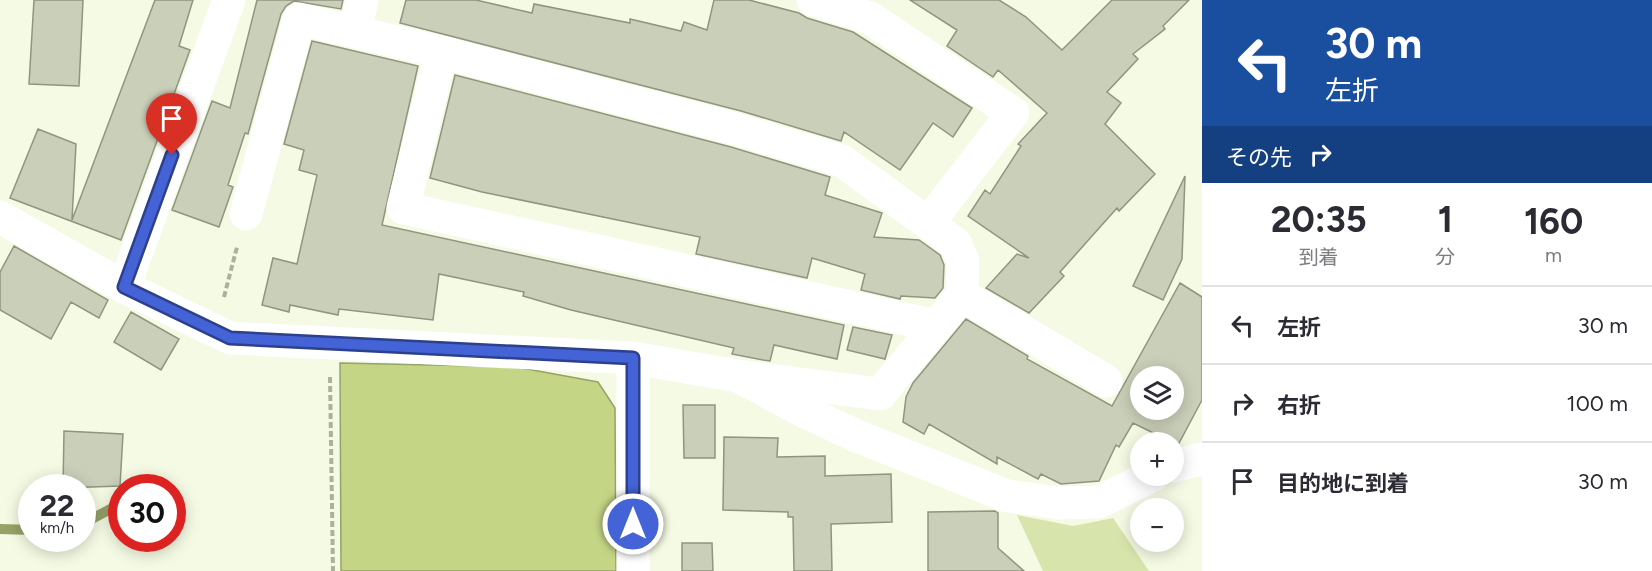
<!DOCTYPE html>
<html lang="ja">
<head>
<meta charset="utf-8">
<style>
  :root { --surface:#fff; --page:#f7f7f7; --text:#2b2b33; --muted:#7c7c81; --line:#e1e1e2 }
  body { margin:0; font-family:Figtree,"Noto Sans JP",sans-serif; background:var(--page); color:var(--text); height:100vh; display:flex; flex-direction:column; font-size:22px; white-space:nowrap }
  * { box-sizing:border-box; margin:0 }
  p { font-size:20px; color:var(--muted) }
  .icon { flex:none; width:33px; height:33px; fill:none; stroke:currentColor; stroke-width:2; stroke-linecap:round; stroke-linejoin:round }
  .map { position:relative; flex:1; overflow:hidden }
  .details { display:flex; flex-direction:column; background:var(--surface); width:450px }
  .details>* { flex:none }
  .top-card { background:#1a4fa0; color:#fff; overflow:hidden }
  .tools { position:absolute; left:1130px; top:366px; display:grid; gap:12px }
  .tools a { display:grid; place-items:center; width:54px; height:54px; border-radius:50%; background:var(--surface); box-shadow:0 3px 15px #0003; font-size:30px }
  .speed { position:absolute; left:18px; top:474px; display:flex; gap:12px; font-size:30px; font-weight:700; text-align:center }
  .speed>* { display:grid; place-content:center; width:78px; height:78px; border-radius:50%; background:var(--surface); box-shadow:0 3px 15px #0003; line-height:1 }
  .speed small { font-size:15px; font-weight:400 }
  .speed .limit { border:9px solid #d22; background:#fff; color:#111 }
  .pin { position:absolute; display:grid; place-items:center; width:51px; height:51px; color:#fff; margin:-62px -26px; border-radius:50% 50% 50% 0; rotate:-45deg; box-shadow:0 0 6px #0007 }
  .pin .icon { rotate:45deg }
  .me { position:absolute; width:66px; margin:-33px; rotate:0deg; stroke-linejoin:round; filter:drop-shadow(0 0 4px #0008) }
  .turn { display:flex; align-items:center; gap:21px; height:126px; padding:0 24px; font-size:27px }
  .turn .icon { width:78px; height:78px; stroke-width:2.5 }
  .turn b { display:block; font-size:42px; line-height:51px }
  .then { display:flex; align-items:center; height:57px; padding:0 24px; background:#0003; gap:12px; font-size:22px }
  .eta { display:flex; justify-content:space-evenly; align-items:center; height:102px; text-align:center }
  .eta b { font-size:36px; font-weight:700; line-height:42px }
  ul { padding:0; list-style:none }
  li { display:flex; align-items:center; gap:18px; height:78px; padding:0 24px; border-top:2px solid var(--line) }
  li div { flex:1 }
  li b { display:block; font-size:22px }
  li em { font-style:normal }
  main { display:flex; flex:1; min-height:0 }
  .map>svg:first-child { display:block }
  .green { fill:#d7e4ac }
  .water { fill:#c4d585; stroke:#96a268; stroke-width:1.5 }
  .lines { fill:none; stroke-linecap:round; stroke-linejoin:round }
  .stream { stroke:#96a268; stroke-width:10 }
  .building { fill:#cacfb9; stroke:#8f957f; stroke-width:1.5; fill-rule:evenodd }
  .path { stroke:#acb19f; stroke-width:4; stroke-dasharray:6 3; stroke-linecap:butt }
  .minor { stroke:#fff; stroke-width:33 }
  .route-casing { stroke:#2c408b; stroke-width:15 }
  .route { stroke:#4463d6; stroke-width:10 }
</style>
</head>
<body>
<main>
<div class="map">
<svg width="1202" height="571" viewBox="0 0 1202 571">
  <rect width="100%" height="100%" fill="#f4fae3"/>
  <path class="green" d="M1017 515 1073 526 1113 518 1149 571H1043Z"/>
  <path class="water" d="M340 363 516 367 598 382 615 408 616 571H341Z"/>
  <g class="lines">
    <path class="stream" d="M82 524 122 503
      M0 529 32 530"/>
  </g>
  <path class="building" d="M34 0H83L79 86 29 84Z
    M155 0H193L179 46 190 50 121 240 10 198 38 129 76 144 72 220Z
    M257 0H343L341 9 294 1 286 6 281 14 248 134 245 133 228 185 233 187 219 227 172 210 212 101 230 108Z
    M406 0H476L532 13 534 4 630 23V19L681 31 684 22 707 30 714 0H749L799 13 807 18 853 32 972 108 953 137 933 123 900 170 844 132 841 141 741 111 400 23Z
    M910 0H999L1026 17 1062 50 1112 0H1189L1163 26 1165 29 1133 54 1138 59 1107 92 1121 103 1105 124 1155 174 1119 211 1117 208 1060 272 1064 276 1029 313 986 288 1017 254 1029 258 968 216 985 190 990 194 1021 146 1018 144 1047 113 998 70 993 77 947 46 957 30Z
    M312 41 418 66 382 225 844 325 837 359 774 345 770 361 763 360 732 354 734 348 571 310 523 296 524 292 439 274 433 320 339 309 338 315 290 305 289 312 262 305 273 258 297 264 317 175 299 170 304 150 284 144Z
    M455 75 731 147 830 177 825 195 882 213 874 237 919 240 940 255 944 265 943 288 935 298 901 296 900 299 861 290 865 274 812 258 807 278 696 254 700 237 482 192 430 178Z
    M1185 176 1182 259 1163 300 1133 286Z
    M14 246 108 300 99 318 71 302 51 339 0 310V272Z
    M1180 283 1202 297V400L1178 445 1133 423 1119 447 1116 445 1099 481 1061 484 1041 474 1038 479 997 457V464L929 424 924 434 903 422 906 397 913 383 966 319 1028 356 1027 359 1112 406ZM1140 376H1173V410H1140Z
    M131 312 179 339 161 370 114 342Z
    M853 327 892 335 885 359 847 350Z
    M683 405H715V458H684Z
    M64 431 123 434 120 486 63 488Z
    M724 437 778 438 777 457 825 456V476L891 474 892 522 831 524 832 571H794L793 517H788V512L723 510Z
    M995 511 998 513V548L1024 571H928V512Z
    M682 543H712L713 571H682Z"/>
  <g class="lines">
    <path class="path" d="M224 297 237 247
      M330 377 333 571"/>
    <path class="minor" d="M813 0 870 18 1013 113 928 223
      M355 31 362 0
      M441 52 403 208 937 326
      M246 214 299 19 441 52 736 129 842 161 955 243 963 261 962 295 880 394 738 376
      M0 217 124 287 230 338 633 358 738 376 801 410 857 436 1007 496 1060 503 1099 502 1152 476
      M124 287 229 0
      M962 295 1106 381
      M633 358V571
      M1173 466 1202 459"/>
  </g>
  <g class="lines">
    <defs>
      <path id="route" d="M172 155 124 287 230 338 633 358V524"/>
    </defs>
    <use href="#route" class="route-casing"/>
    <use href="#route" class="route"/>
  </g>
</svg>
<div class="tools">
<a><svg class="icon" aria-label="layers" viewBox="0 0 24 24"><path d="M12 4l9 5-9 5-9-5zM3 14l9 5 9-5"/></svg></a>
<a>+</a>
<a>−</a>
</div>
<div class="speed"><div>22<small>km/h</small></div><div class="limit">30</div></div>
<div class="pin" style="left:172px;top:155px;background:#d93025"><svg class="icon" aria-label="arrive" viewBox="0 0 24 24"><path d="M6 21V4h12l-3 4 3 4H6"/></svg></div>
<svg class="me" style="left:633px;top:524px" viewBox="-20 -20 40 40"><circle r="17" fill="#4463d6" stroke="#fff" stroke-width="3"/><path d="M0-11L8 9 0 5-8 9z" fill="#fff"/></svg>
</div>
<section class="details">
<div class="top-card">
<div class="turn"><svg class="icon" aria-label="left" viewBox="0 0 24 24"><path d="M17 20v-9H6M10 6l-5 5 5 5"/></svg><div><b>30 m</b>左折</div></div>
<div class="then">その先<svg class="icon" aria-label="right" viewBox="0 0 24 24"><path d="M7 20v-9h11M14 6l5 5-5 5"/></svg></div>
</div>
<div class="eta">
<div><b>20:35</b><p>到着</p></div>
<div><b>1</b><p>分</p></div>
<div><b>160</b><p>m</p></div>
</div>
<ul>
<li><svg class="icon" aria-label="left" viewBox="0 0 24 24"><path d="M17 20v-9H6M10 6l-5 5 5 5"/></svg><div><b>左折</b></div><em>30 m</em></li>
<li><svg class="icon" aria-label="right" viewBox="0 0 24 24"><path d="M7 20v-9h11M14 6l5 5-5 5"/></svg><div><b>右折</b></div><em>100 m</em></li>
<li><svg class="icon" aria-label="arrive" viewBox="0 0 24 24"><path d="M6 21V4h12l-3 4 3 4H6"/></svg><div><b>目的地に到着</b></div><em>30 m</em></li>
</ul>
</section>
</main>
</body>
</html>
